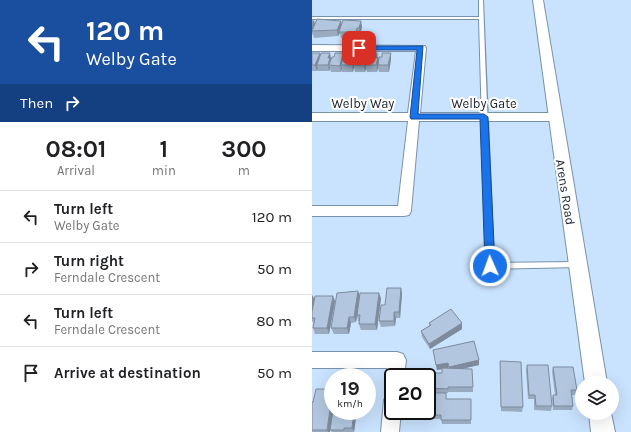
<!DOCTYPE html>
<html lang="en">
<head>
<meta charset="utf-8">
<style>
  :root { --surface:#fff; --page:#f2f2f2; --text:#202124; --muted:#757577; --line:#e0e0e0 }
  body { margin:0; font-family:Karla,sans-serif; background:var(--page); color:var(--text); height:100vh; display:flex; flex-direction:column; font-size:15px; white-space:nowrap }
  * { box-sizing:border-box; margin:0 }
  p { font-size:13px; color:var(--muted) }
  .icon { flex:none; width:22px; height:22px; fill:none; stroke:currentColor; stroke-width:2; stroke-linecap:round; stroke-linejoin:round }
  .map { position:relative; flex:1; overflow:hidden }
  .sheet { display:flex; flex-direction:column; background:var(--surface); width:312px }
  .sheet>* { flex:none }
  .guide { background:#1a4fa0; color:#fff; overflow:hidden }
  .buttons { position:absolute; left:263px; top:376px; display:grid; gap:8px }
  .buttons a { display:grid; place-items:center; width:44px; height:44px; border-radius:50%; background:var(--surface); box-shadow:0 4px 16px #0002; font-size:20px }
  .speed { position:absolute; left:12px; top:368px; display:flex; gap:8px; font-size:20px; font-weight:700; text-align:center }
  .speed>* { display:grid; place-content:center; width:52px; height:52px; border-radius:50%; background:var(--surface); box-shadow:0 4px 16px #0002; line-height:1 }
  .speed small { font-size:10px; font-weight:400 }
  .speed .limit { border:2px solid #111; border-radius:6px; background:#fff; color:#111 }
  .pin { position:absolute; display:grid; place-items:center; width:34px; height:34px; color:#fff; margin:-17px; border-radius:8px; box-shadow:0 2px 6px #0006 }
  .me { position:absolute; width:44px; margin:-22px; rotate:358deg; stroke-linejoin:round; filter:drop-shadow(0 0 3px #0008) }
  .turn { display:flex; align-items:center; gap:14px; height:84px; padding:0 20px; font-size:18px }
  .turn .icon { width:52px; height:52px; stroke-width:2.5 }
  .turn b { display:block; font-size:28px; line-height:34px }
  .then { display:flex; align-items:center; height:38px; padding:0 20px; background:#0003; gap:8px; font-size:15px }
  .eta { display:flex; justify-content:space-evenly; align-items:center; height:68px; text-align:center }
  .eta b { font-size:24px; font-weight:700; line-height:28px }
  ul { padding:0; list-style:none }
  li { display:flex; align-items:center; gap:12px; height:52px; padding:0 20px; border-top:1px solid var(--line) }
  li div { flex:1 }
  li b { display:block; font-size:15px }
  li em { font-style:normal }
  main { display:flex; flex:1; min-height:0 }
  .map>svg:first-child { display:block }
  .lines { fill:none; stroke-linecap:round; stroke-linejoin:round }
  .service-casing { stroke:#7a91ab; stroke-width:2 }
  .minor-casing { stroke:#7a91ab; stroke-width:2 }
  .tertiary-casing { stroke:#7a91ab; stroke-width:2 }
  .service { fill:#fff; fill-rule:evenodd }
  .minor { fill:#fff; fill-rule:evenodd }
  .tertiary { fill:#fff; fill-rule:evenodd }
  .wall { fill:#99abc0 }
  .shaded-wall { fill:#7d8b9c }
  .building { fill:#b2c7df; stroke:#7d8b9c }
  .route { fill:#1a73e8; stroke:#114b97 }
  .labels { text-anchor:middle; stroke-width:4; stroke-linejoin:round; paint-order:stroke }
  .street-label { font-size:13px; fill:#18212b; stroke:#fff }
</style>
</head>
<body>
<main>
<section class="sheet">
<div class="guide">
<div class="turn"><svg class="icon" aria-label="left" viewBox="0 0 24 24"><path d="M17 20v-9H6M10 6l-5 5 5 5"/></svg><div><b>120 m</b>Welby Gate</div></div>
<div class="then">Then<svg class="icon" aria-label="right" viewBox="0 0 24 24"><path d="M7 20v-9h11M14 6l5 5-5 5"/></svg></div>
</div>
<div class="eta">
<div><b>08:01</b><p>Arrival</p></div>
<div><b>1</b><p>min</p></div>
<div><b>300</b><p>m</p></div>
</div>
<ul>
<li><svg class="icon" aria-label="left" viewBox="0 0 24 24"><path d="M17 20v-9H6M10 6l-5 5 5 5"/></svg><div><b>Turn left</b><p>Welby Gate</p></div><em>120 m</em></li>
<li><svg class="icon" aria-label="right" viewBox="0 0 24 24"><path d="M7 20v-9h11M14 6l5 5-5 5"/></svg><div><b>Turn right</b><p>Ferndale Crescent</p></div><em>50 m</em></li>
<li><svg class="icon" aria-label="left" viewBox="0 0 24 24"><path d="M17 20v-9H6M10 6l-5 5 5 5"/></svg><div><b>Turn left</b><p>Ferndale Crescent</p></div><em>80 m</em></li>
<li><svg class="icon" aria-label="arrive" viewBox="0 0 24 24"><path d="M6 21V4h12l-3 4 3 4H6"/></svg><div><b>Arrive at destination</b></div><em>50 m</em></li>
</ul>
</section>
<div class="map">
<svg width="319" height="432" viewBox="0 0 319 432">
  <rect width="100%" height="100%" fill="#c9e2fd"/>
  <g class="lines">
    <defs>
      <path id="service" d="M167 0H171C174 87 178 175 182 263L265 262 268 263 269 265 268 267 178 269 175 268 174 266 167 19H0V17H167Z"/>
      <path id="minor" d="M0 45 113 46 114 48 108 113H243L247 114 249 117 247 120 243 121H107L99 211 97 215 92 216H0V206H86L96 121H0V113H96L104 51H0Z
        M0 352H85L91 354 94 360 92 377H81V385L77 383 74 377 75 368H0Z
        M81 391V411H89L87 432H69L72 400 75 394Z"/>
      <path id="tertiary" d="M221 0H231L295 383H273Z
        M277 413H299L303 432H279Z"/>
    </defs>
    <use href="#service" class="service-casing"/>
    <use href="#minor" class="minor-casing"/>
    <use href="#tertiary" class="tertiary-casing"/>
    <use href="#service" class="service"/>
    <use href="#minor" class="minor"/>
    <use href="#tertiary" class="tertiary"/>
  </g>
  <path class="wall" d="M0 21 3 23 29 21 30 25 49 21 50 27 48 35 46 34 45 38H29L28 33 26 36 2 38 1 34 0 35Z
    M0 53 8 55 18 53 19 59 32 55 42 59V62L56 56 65 53 66 62 79 59 77 72H67L66 68 65 72H55L54 69 53 72H43L42 67 41 72H30V69L29 72H19L18 69 17 71H6V69L5 71H0Z
    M89 288 90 294 88 318H84L83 326 69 327 67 321 73 305Z
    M46 291 48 297 69 298 65 330H49L47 324V321H46L45 316 44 322 39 323 37 334H22L19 328Z
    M0 295 3 300 23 301 17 334H3L1 328 2 323 0 321Z
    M117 323 150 329 118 349 110 337 109 331 117 326Z
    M121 350 167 360V365L152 368 161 387V392H136V393H134V399H159V424H130L129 419H112V415L118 393 117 388 130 373V369L125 370Z
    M188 361 211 407 210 412 189 411 188 366Z
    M215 365 240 406 239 411 222 410V399H216L214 370Z
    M241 367 265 390 263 395H260L261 406 260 410H241L240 399 241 395H243L240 372Z
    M0 402 18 432H0Z
    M45 411 42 432H20L18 430Z"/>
  <path class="shaded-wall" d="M2 21 4 27 0 31V26Z
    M29 21 30 27 27 32 28 33 26 36 25 30Z
    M49 21 50 27 48 35 47 28Z
    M45 28 46 34 45 38 44 32Z
    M8 53 9 59 5 65 6 69 5 71 3 65Z
    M18 53 19 59 17 65 18 69 17 71 16 65V58Z
    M31 53 33 59 29 65 30 69 29 72 28 66Z
    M41 53 43 64 42 65V67L41 72 40 65V58Z
    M55 53 56 59 54 65V69L53 72 52 66Z
    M65 53 67 64 66 65V68L65 72 64 58Z
    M79 53V59L77 72 76 65Z
    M89 288 90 294 88 318 87 312Z
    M46 291 48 297 44 322 42 317Z
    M67 293 69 298 65 330 63 324Z
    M0 295 3 300 0 312Z
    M21 296 23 301 17 334 15 328Z
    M82 312 84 318 83 326 82 321Z
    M37 317 39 323 37 334 35 328Z
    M150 323V329L118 349 117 344Z
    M167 360V365L137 372V367Z
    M136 363V368L125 370 124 365Z
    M21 392V411L18 432H16L15 430Z
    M42 411H45L42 432 40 428Z"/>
  <path class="building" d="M5 19 29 21 25 30 0 31Z
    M31 20 49 21 47 28H45L44 32H27Z
    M0 21H2L0 26Z
    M0 53H8L3 65H0Z
    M9 53H18L16 58H18L16 65H5Z
    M23 53H31L28 66 17 65 20 57H22Z
    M33 53H41L40 58H42L40 65H29Z
    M47 53H55L52 66 42 65 44 57H46Z
    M57 53H65L64 58H66L64 65H54Z
    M70 53H79L76 65H66L67 57H70Z
    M75 288H89L87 312H82V321H67L69 305H73Z
    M46 291 42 317H37L35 328H19L25 293Z
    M48 293H67L63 324H47L48 315H45Z
    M3 296H21L15 328H1L3 318H0V312Z
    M139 309 150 323 117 344 109 331 119 325 117 323Z
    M162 341 167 360 137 367 136 363 124 365 121 350Z
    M188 361 209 362 211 407H189Z
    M215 365H236L240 406H224L223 395H217Z
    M241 367H261L265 390H259L261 406H242L241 395H245Z
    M130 368 160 369 161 387H136V389L117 388 118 373H130Z
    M4 389H21L15 430H0V402H1Z
    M115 393H134V399H159V420H129V415H112V411H115Z
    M21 411H42L40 428H32V430H18Z"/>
  <path class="route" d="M44 46H111L106 114H172L176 117 183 266 181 269H175L173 266 168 119H99L98 117 105 50H47L44 49Z"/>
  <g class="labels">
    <g class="street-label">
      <text x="51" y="108">Welby Way</text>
      <text x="172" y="108">Welby Gate</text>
      <text transform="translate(254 192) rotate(81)" y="5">Arens Road</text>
    </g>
  </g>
</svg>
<div class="buttons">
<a><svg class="icon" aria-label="layers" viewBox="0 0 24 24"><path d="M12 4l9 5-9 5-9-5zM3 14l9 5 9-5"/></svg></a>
</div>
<div class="speed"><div>19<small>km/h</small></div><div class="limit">20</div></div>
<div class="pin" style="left:47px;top:48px;background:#d93025"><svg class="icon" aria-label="arrive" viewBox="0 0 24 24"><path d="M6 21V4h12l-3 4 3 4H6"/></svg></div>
<svg class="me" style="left:178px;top:266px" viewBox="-20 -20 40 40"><circle r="17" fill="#1a73e8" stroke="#fff" stroke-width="3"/><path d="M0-11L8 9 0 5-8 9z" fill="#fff"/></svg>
</div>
</main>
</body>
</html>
